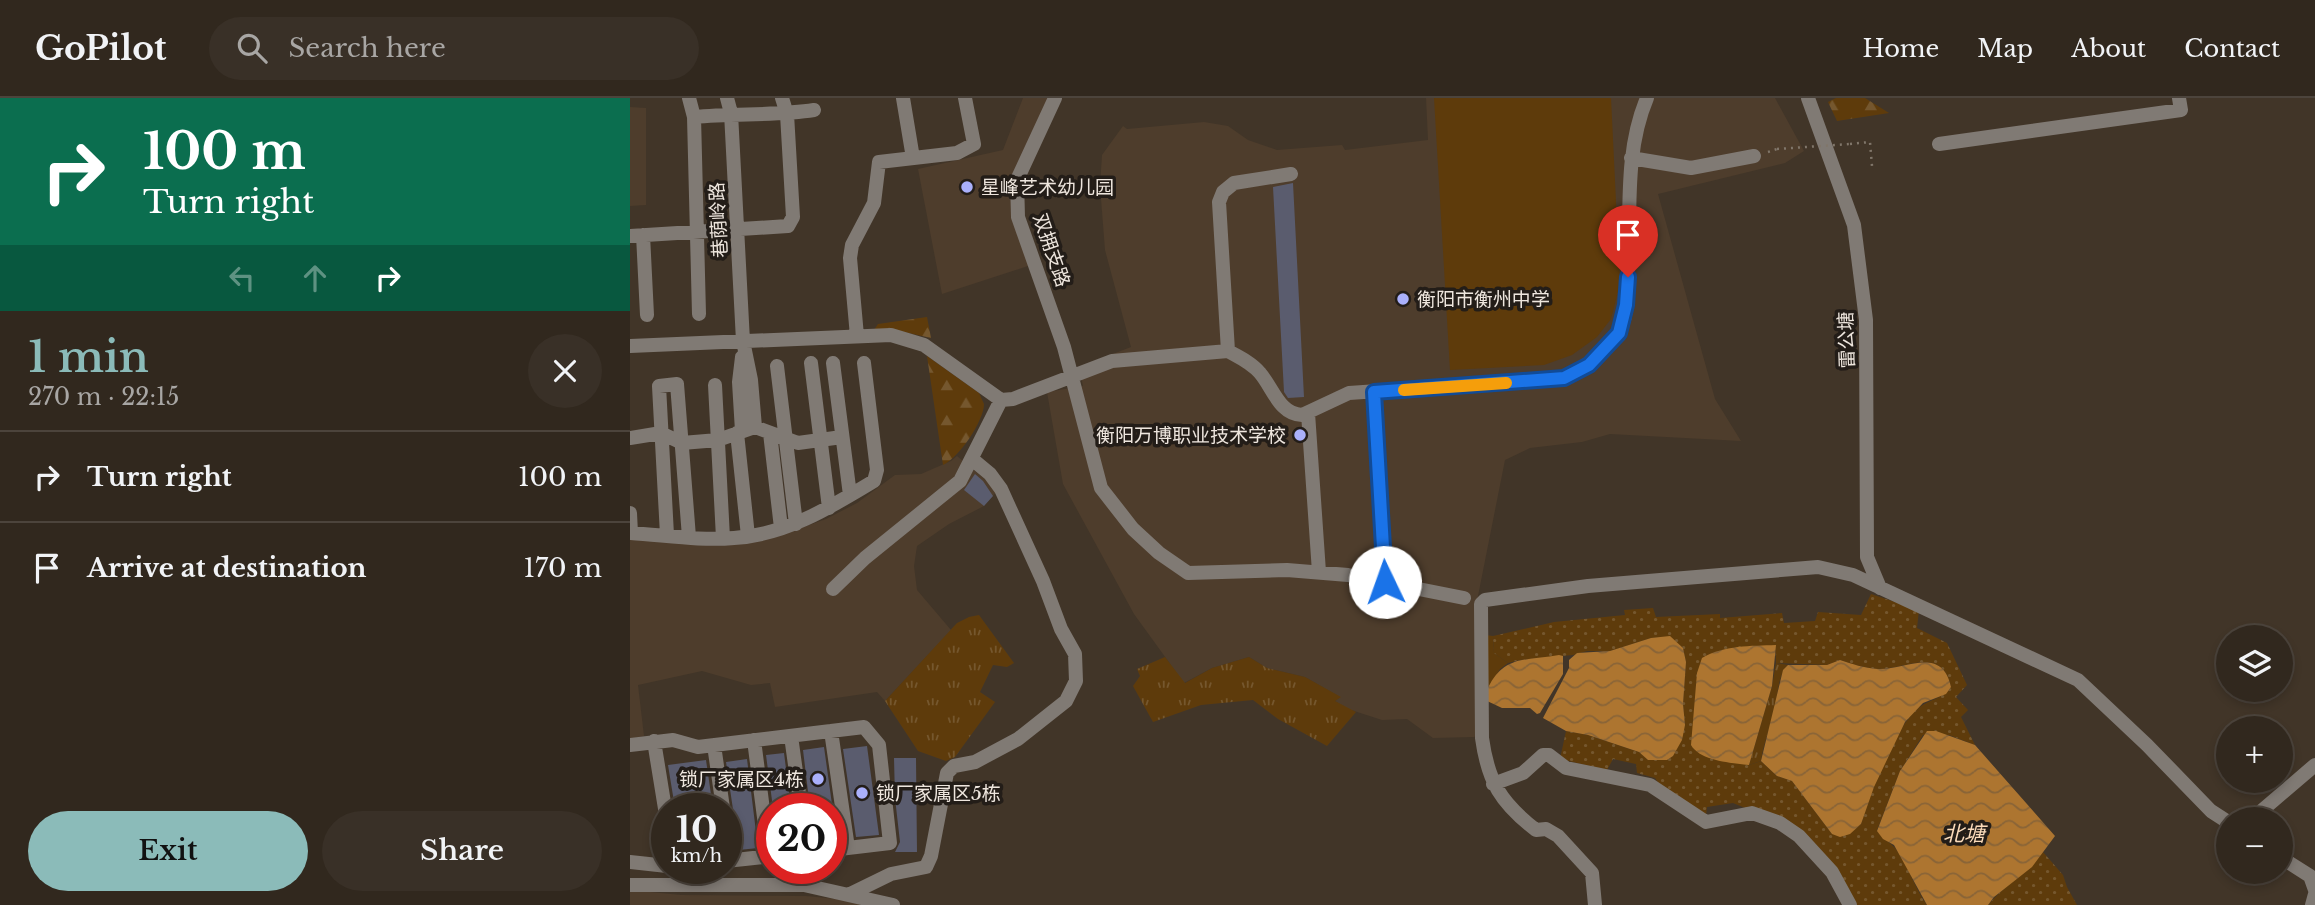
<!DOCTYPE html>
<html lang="en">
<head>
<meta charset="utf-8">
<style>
  :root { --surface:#31281e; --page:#393027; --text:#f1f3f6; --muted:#a8a6a4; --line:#4c443c; --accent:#8bbbb9 }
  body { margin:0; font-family:"Libre Baskerville","Noto Sans SC",serif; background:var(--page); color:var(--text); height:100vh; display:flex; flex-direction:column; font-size:26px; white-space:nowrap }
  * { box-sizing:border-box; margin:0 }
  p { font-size:23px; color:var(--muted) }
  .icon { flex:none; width:38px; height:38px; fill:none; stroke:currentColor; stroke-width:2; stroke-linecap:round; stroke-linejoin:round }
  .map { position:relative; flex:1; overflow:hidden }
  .details { display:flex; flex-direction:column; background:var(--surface); width:630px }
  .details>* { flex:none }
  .banner { background:#0b6e4f; color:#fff; overflow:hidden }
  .buttons { position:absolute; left:1586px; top:527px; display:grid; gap:14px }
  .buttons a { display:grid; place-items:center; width:77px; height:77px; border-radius:50%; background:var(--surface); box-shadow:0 4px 10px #0003,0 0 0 2px var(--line); font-size:35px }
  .speed { position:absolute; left:21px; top:695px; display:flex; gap:14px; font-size:35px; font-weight:700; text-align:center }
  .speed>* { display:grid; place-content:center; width:91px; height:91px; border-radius:50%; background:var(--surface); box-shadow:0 4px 10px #0003,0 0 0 2px var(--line); line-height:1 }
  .speed small { font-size:18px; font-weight:400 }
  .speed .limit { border:10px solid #d22; background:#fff; color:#111 }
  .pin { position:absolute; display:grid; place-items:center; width:60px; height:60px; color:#fff; margin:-72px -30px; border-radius:50% 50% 50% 0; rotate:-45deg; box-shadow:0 0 7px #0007 }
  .pin .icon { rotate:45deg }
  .me { position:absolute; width:77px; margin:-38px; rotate:357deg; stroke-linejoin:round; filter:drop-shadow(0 0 5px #0008) }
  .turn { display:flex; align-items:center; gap:24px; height:147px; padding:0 28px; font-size:32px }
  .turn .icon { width:91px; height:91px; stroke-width:2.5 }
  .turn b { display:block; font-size:49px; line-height:60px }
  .lanes { display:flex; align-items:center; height:66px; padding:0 28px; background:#0003; justify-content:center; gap:35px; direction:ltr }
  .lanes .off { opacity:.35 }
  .round { display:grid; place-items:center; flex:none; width:74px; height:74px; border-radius:37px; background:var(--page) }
  .headline { display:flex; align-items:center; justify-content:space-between; height:119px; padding:0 28px }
  h1 { font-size:42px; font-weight:600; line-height:52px; color:var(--accent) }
  .cta { display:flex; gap:14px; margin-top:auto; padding:14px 28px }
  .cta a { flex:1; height:80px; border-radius:42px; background:var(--accent); color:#111; font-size:28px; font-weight:600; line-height:80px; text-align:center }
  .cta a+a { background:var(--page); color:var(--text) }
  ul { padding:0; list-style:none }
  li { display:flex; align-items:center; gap:21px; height:91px; padding:0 28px; border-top:2px solid var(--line) }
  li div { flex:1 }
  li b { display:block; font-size:26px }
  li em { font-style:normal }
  header { display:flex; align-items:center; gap:42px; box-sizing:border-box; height:98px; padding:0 35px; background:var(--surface); border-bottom:2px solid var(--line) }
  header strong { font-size:33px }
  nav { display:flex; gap:38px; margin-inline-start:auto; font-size:24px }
  .search { width:490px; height:63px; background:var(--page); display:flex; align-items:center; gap:18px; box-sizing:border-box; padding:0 24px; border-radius:38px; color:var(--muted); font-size:26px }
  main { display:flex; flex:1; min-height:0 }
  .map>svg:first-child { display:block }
  .built { fill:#4e3d2c }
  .grass { fill:url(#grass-tufts) }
  .forest { fill:url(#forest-firs) }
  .park { fill:#5e3b0b }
  .garden { fill:url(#garden-dots); fill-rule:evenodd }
  .water { fill:url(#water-waves) }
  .building { fill:#5a5c6e }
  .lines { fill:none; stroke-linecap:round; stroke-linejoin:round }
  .path { stroke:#80766a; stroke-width:2.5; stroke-dasharray:2 5; stroke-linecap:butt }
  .minor { stroke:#807a74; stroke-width:14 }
  .path-bridge { stroke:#80766a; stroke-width:2.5; stroke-dasharray:2 5; stroke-linecap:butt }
  .route-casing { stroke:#114b97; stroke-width:18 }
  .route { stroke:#1a73e8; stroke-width:12 }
  .slow { stroke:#f59e0b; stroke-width:12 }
  .poi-dot { fill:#aab0fb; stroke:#231d18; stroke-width:2.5 }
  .labels { text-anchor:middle; stroke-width:7; stroke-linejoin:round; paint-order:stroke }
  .poi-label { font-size:19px; fill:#eee6de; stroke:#231d18; text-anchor:start }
  .street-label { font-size:19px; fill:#eee6de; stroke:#231d18 }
  .water-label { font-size:21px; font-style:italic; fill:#fbdbba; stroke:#231d18 }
</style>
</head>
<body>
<header>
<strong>GoPilot</strong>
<div class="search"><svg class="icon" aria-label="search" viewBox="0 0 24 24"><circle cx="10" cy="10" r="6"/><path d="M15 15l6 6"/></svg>Search here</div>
<nav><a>Home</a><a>Map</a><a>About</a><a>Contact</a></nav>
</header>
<main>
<section class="details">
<div class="banner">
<div class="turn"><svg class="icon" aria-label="right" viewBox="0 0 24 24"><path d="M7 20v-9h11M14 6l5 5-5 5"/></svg><div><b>100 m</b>Turn right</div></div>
<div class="lanes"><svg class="icon off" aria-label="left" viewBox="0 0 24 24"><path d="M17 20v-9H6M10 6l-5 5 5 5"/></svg><svg class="icon off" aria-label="ahead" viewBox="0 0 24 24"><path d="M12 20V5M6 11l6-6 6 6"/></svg><svg class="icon" aria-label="right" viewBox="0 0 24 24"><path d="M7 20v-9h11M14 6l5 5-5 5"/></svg></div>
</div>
<div class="headline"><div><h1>1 min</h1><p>270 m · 22:15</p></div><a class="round"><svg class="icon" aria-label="close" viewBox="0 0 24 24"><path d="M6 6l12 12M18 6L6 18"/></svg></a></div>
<ul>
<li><svg class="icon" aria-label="right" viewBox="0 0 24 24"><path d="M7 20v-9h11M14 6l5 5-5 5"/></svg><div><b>Turn right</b></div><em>100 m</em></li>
<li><svg class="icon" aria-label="arrive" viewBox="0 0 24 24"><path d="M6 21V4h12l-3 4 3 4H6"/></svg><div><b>Arrive at destination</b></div><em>170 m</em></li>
</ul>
<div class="cta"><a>Exit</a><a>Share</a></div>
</section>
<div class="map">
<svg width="1685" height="807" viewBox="0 0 1685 807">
  <defs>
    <pattern id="grass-tufts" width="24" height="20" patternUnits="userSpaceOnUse" patternTransform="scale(1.75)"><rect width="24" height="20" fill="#5e3b0b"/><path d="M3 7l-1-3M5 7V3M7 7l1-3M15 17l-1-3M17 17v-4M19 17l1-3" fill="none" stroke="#75572e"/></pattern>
    <pattern id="forest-firs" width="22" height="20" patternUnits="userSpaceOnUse" patternTransform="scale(1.75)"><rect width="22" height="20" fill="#5e3b0b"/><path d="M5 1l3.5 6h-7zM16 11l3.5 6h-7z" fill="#75572e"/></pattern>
    <pattern id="garden-dots" width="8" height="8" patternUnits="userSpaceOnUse" patternTransform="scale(1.75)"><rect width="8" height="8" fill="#5e3b0b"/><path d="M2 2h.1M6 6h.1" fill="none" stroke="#75572e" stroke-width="1.8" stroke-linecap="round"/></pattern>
    <pattern id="water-waves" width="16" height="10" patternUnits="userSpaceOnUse" patternTransform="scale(1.75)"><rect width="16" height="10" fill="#ad7530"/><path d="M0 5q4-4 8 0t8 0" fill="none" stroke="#896437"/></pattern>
  </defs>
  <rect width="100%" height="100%" fill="#413528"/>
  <path class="built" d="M393 0H420L383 79 401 167 312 196 288 71 373 52Z
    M796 0H1145L1174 53 1155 65 1028 96 1085 301 1111 343 980 336 952 344 900 350 875 362 847 503 849 637 844 639 803 640 777 621 752 622 718 611 705 603 710 599 675 579 637 570 619 559 582 570 554 585 504 516 433 386 417 294 453 288 449 269 501 249 475 152 470 88 472 57 493 28 497 31 574 24 598 28 618 42 647 52 712 47 715 52 798 42Z
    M0 9 16 10V107L0 108Z
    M327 358 368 392 354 408 319 426 287 448 284 468 287 492 321 532 255 603 247 594 145 609 140 585 121 587 72 573 8 587 14 638 0 641V441L154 436 196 421 227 405 265 377 291 376 321 363Z
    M0 792 51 797 176 798 207 801 232 807H0Z"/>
  <path class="grass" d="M349 517 384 565 377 569 363 567 350 594 365 604 325 659 316 663 288 653 255 603 327 525 339 519Z
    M855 537 863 538 864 555 878 565 870 571 855 596Z
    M535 559 555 585 582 570 619 559 637 570 675 579 711 599 705 603 726 614 697 648 648 621 623 602 571 607 523 624 503 588 510 578 507 571Z
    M1146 565 1158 567C1146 580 1149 598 1144 614 1140 631 1133 646 1131 663L1119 667 1142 588Z"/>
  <path class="forest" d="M1206 0H1235L1259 15 1207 23 1198 4Z
    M297 219 301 240 261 231 244 232 248 226Z
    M297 258 349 295 354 306C354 323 328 361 313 367Z"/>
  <path class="park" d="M804 0H981L990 186 981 221 967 239 942 257 914 267 820 272Z"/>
  <path class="garden" d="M1241 496 1289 512 1287 530 1317 545 1337 587 1326 599 1338 612 1331 619 1345 647 1319 637H1293L1270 673 1247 732C1254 742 1264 746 1270 757 1280 773 1286 792 1297 807H1225L1201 766 1125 714 1103 705 1077 709 1076 718 1029 686 1025 680 1007 675 1006 666 983 661 977 672 930 661 936 633 958 637 1009 654 1018 662H1037L1043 658 1055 627 1053 606 1056 564 1053 550 1040 539 1021 540 980 553H957L943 557 890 562 878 565 864 555 863 538 924 524 995 517 994 512 1023 510 1026 519 1090 516V520L1152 515 1154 525 1185 523 1188 514 1231 517ZM1145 547 1146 565 1197 567 1210 562C1222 566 1234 570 1248 571 1276 571 1312 547 1321 589 1313 601 1296 602 1285 613 1258 642 1242 689 1231 726L1202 736 1162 683 1147 678 1131 663 1119 667Z
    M1413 754 1433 777 1437 789 1447 807H1358C1374 787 1397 776 1413 754Z"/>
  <path class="water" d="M1040 538 1053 550 1056 564 1053 606 1055 627 1052 642 1043 658 1037 662H1018L1009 654 958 637 936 633 913 620 939 570V562L947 555 980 553 1021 540Z
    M1146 547 1142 588 1119 667C1102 665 1070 663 1061 647L1067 575 1072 560C1094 547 1121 548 1146 547Z
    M929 557 933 558V576L910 615 907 616 900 610H872L855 602C855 595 857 592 860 586 877 556 900 563 929 557Z
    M1210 562C1222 566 1234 570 1248 571 1276 572 1312 547 1321 589L1316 596 1293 605 1275 624 1244 689 1231 726 1220 736 1210 739 1202 736 1162 683 1147 678 1131 663 1153 572 1158 567H1197Z
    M1297 633H1306L1345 647 1425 738 1402 769 1364 799 1358 807H1297L1264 747 1253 741 1247 733 1270 673Z"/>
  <path class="building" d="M663 85 674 299 658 300 654 294 643 89Z
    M345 376 353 383 363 398 354 408 334 392Z
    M237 648 249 737 226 739 213 651Z
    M194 649 207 742H201V710H180L173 652Z
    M154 655 161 710H143L136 657Z
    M264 660H286L287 754H265L270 744 265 700Z
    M117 661 128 750 109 752 96 664Z
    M76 662 83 710H45L38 667Z"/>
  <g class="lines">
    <path class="path" d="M1220 46 1240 44 1242 68
      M1138 54 1147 51"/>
    <path class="minor" d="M59 0 64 19 69 216
      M97 0 101 15 113 243 121 282 125 329
      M273 0 283 60
      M425 0 387 82 388 119 434 249 471 390 503 431 529 455 558 475 657 472 718 477 834 500
      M1178 0 1224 127 1236 222 1237 459 1250 490
      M64 19C105 15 145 18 184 12
      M1309 46 1551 12 1549 0
      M1001 60 1061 70 1124 58
      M13 137 17 217
      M0 138 158 128 163 119 157 16 152 0
      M227 238 220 160 222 147 244 105 249 64 327 55 344 46 335 0
      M0 248 261 237 294 247 371 302 383 301 482 263 598 253C609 259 622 265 630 275 643 290 649 316 672 317L719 295 934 280C955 269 973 257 987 237 999 221 997 193 998 174 1001 116 994 54 1017 0
      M598 253 589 104 593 94 604 85 661 76
      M181 265 199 410
      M203 265 220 397
      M147 268 166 426
      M85 287 93 440
      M744 294 755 483
      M678 315 689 474
      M112 333 109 284 112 259
      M107 335 118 438
      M140 335 151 430
      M0 340 31 335 52 345 88 342 125 329 168 345 212 339
      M0 415 1 435
      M0 435C34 437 70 443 104 440 156 437 201 409 244 383L247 372 234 265
      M37 437 29 288 47 286 59 439
      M203 491 235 460 330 383 371 302
      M201 633 218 750
      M161 638 171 710
      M124 642 139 758
      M24 643 37 723
      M0 647 43 642 68 649 234 629 249 647 260 745 201 752
      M84 647 93 710
      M863 686 893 675 913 657H919L936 670 1020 687 1076 724 1122 715 1150 725 1169 738 1202 774 1220 807
      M1622 721 1685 667
      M96 731 101 763
      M1650 759 1680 778 1685 792
      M96 763 142 758
      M0 764 37 768
      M0 787H174L263 807
      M218 797 261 776 296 769 301 758 317 675 324 668 345 664 388 641 436 603 446 583 445 556 431 531 413 483 371 391 360 376 342 361
      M965 807 962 775 928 738 916 731 906 732C871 705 858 684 852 640L851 506 855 502 958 488 1188 469 1223 477 1448 582 1517 647 1581 713 1598 724
      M1682 807 1685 796"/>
    <path class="path-bridge" d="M1147 51 1220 46"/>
  </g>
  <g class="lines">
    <defs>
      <path id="route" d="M755 484 744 294 934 280 959 267 989 235 996 207 998 179"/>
    </defs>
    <use href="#route" class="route-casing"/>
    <use href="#route" class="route"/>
    <path class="slow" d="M774 292 876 285"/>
  </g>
  <g class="poi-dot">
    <circle cx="337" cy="89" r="7"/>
    <circle cx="773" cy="201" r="7"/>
    <circle cx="670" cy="337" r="7"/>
    <circle cx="188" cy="681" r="7"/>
    <circle cx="232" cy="695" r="7"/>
  </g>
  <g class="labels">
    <g class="poi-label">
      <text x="351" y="96">星峰艺术幼儿园</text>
      <text x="787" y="208">衡阳市衡州中学</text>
      <text x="656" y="344" text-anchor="end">衡阳万博职业技术学校</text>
      <text x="174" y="688" text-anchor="end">锁厂家属区4栋</text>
      <text x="246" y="702">锁厂家属区5栋</text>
    </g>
    <g class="street-label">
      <text transform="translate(88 122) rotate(-93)" y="7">巷荫岭路</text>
      <text transform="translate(422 152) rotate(71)" y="7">双拥支路</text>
      <text transform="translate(1216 242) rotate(-92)" y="7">雷公塘</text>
    </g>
    <g class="water-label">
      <text x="1334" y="743">北塘</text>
    </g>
  </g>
</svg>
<div class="buttons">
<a><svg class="icon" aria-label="layers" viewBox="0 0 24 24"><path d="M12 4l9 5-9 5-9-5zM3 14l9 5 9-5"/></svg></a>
<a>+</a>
<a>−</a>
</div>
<div class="speed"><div>10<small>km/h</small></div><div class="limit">20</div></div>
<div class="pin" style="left:998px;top:179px;background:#d93025"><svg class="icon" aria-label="arrive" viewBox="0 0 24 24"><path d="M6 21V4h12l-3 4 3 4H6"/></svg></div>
<svg class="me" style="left:755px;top:484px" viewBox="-20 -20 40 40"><circle r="19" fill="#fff"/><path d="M0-13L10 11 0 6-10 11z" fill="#1a73e8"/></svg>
</div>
</main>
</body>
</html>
